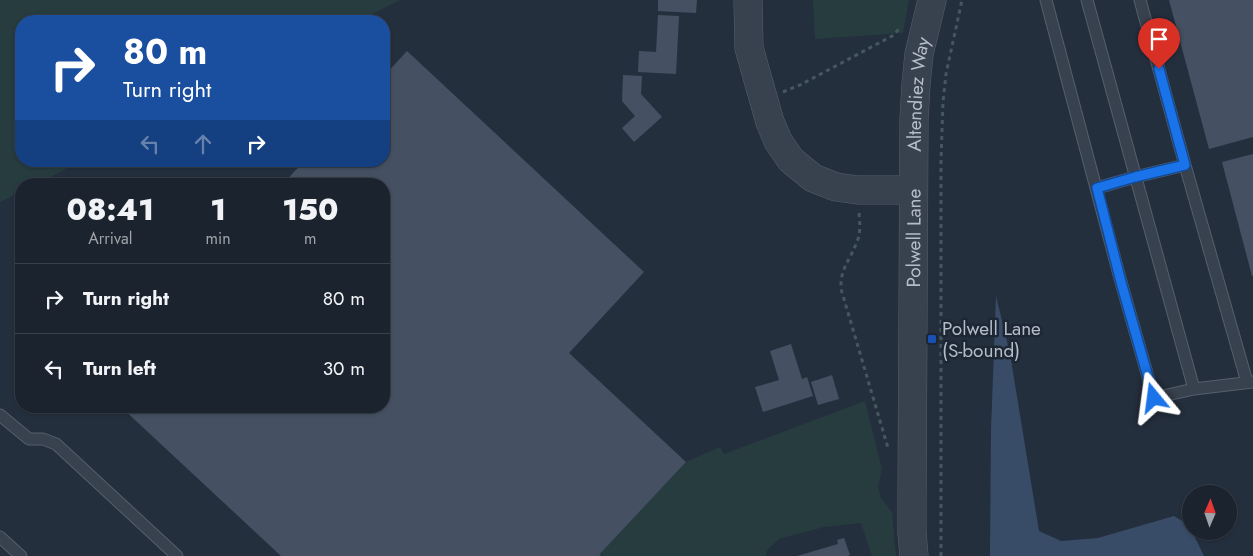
<!DOCTYPE html>
<html lang="en">
<head>
<meta charset="utf-8">
<style>
  :root { --surface:#1b232e; --page:#242b36; --text:#f1f3f6; --muted:#a0a4aa; --line:#39404a }
  body { margin:0; font-family:Jost,sans-serif; background:var(--page); color:var(--text); height:100vh; display:flex; flex-direction:column; font-size:19px; white-space:nowrap }
  * { box-sizing:border-box; margin:0 }
  p { font-size:16px; color:var(--muted) }
  .icon { flex:none; width:28px; height:28px; fill:none; stroke:currentColor; stroke-width:2; stroke-linecap:round; stroke-linejoin:round }
  .map { position:relative; flex:1; overflow:hidden }
  .side { position:absolute; left:15px; top:178px; width:375px; height:235px; display:flex; flex-direction:column; background:var(--surface); border-radius:20px; box-shadow:0 1px 4px #0004,0 0 0 1px var(--line) }
  .side>* { flex:none }
  .guide { position:absolute; left:15px; top:15px; width:375px; height:152px; border-radius:20px; box-shadow:0 1px 4px #0004,0 0 0 1px var(--line); background:#1a4fa0; color:#fff; overflow:hidden }
  .needle { width:32px; rotate:2deg }
  .tools { position:absolute; left:1182px; top:485px; display:grid; gap:10px }
  .tools a { display:grid; place-items:center; width:55px; height:55px; border-radius:50%; background:var(--surface); box-shadow:0 1px 4px #0004,0 0 0 1px var(--line); font-size:25px }
  .pin { position:absolute; display:grid; place-items:center; width:42px; height:42px; color:#fff; margin:-51px -21px; border-radius:50% 50% 50% 0; rotate:-45deg; box-shadow:0 0 5px #0007 }
  .pin .icon { rotate:45deg }
  .me { position:absolute; width:55px; margin:-28px; rotate:344deg; stroke-linejoin:round; filter:drop-shadow(0 0 4px #0008) }
  .turn { display:flex; align-items:center; gap:18px; height:105px; padding:0 25px; font-size:22px }
  .turn .icon { width:65px; height:65px; stroke-width:2.5 }
  .turn b { display:block; font-size:35px; line-height:42px }
  .lanes { display:flex; align-items:center; height:48px; padding:0 25px; background:#0003; justify-content:center; gap:25px; direction:ltr }
  .lanes .off { opacity:.35 }
  .eta { display:flex; justify-content:space-evenly; align-items:center; height:85px; text-align:center }
  .eta b { font-size:30px; font-weight:800; line-height:35px }
  ul { padding:0; list-style:none }
  li { display:flex; align-items:center; gap:15px; height:70px; padding:0 25px; border-top:1px solid var(--line) }
  li div { flex:1 }
  li b { display:block; font-size:19px }
  li em { font-style:normal }
  .map>svg:first-child { display:block }
  .green { fill:#263c3f }
  .water { fill:#394c67 }
  .building { fill:#455162 }
  .lines { fill:none; stroke-linecap:round; stroke-linejoin:round }
  .service-casing { stroke:#565f6c; stroke-width:13 }
  .tertiary-casing { stroke:#565f6c; stroke-width:29 }
  .path { stroke:#44595c; stroke-width:3; stroke-dasharray:4 4; stroke-linecap:butt }
  .service { stroke:#38414e; stroke-width:11 }
  .tertiary { stroke:#38414e; stroke-width:28 }
  .route-casing { stroke:#114b97; stroke-width:12 }
  .route { stroke:#1a73e8; stroke-width:9 }
  .transit-dot { fill:#1a4fb4; stroke:#1d2633; stroke-width:2 }
  .labels { text-anchor:middle; stroke-width:5; stroke-linejoin:round; paint-order:stroke }
  .street-label { font-size:19px; fill:#b4bcc9; stroke:#1d2633 }
  .poi-label { font-size:19px; fill:#b4bcc9; stroke:#1d2633; text-anchor:start }
</style>
</head>
<body>
<div class="map">
<svg width="1253" height="556" viewBox="0 0 1253 556">
  <rect width="100%" height="100%" fill="#242f3e"/>
  <path class="green" d="M0 0H400L358 21H21V161H81L37 184H21V192L0 202Z
    M813 0H909L903 33 815 39Z
    M865 401 882 469 878 486 881 498 892 512 896 556H872L861 523 824 527 779 539 767 550 766 556H603L601 553 686 462 720 447 724 454Z"/>
  <path class="water" d="M996 296 1010 354 1039 531 1061 541 1098 538 1174 516 1189 525 1204 556H990L991 430Z"/>
  <path class="building" d="M658 0H697L696 13 658 11Z
    M1169 0H1253V137L1209 149Z
    M658 15 679 16 676 74 638 72 639 51 656 52Z
    M407 51 644 272 569 353 686 462 598 556H281L120 406H384V184H283L304 161H384V76Z
    M623 75 642 76 641 94 662 117 634 142 622 128 635 116 622 101Z
    M1253 154V276H1252L1222 162Z
    M791 344 802 379 807 377 813 396 763 412 755 387 779 380 770 351Z
    M832 375 839 399 818 405 811 382Z
    M844 538 850 555 847 556H797L838 544 837 540Z"/>
  <g class="lines">
    <defs>
      <path id="service" d="M1046 0 1121 282 1154 398 1194 389
        M1087 0 1194 389 1253 382
        M1140 0 1185 165 1247 382
        M1097 188 1135 177 1185 165
        M0 415 29 439H43L56 444 177 556
        M0 537 21 556"/>
      <g id="tertiary">
        <path d="M748 0 749 48 770 122 778 141 791 160 813 178 836 187 858 190H913"/>
        <path id="s1" d="M914 556 912 532V504L914 120 916 84 919 54 932 0"/>
      </g>
    </defs>
    <use href="#service" class="service-casing"/>
    <use href="#tertiary" class="tertiary-casing"/>
    <path class="path" d="M783 92 800 85 894 35 901 26
      M859 213C860 224 861 234 856 244 849 262 840 269 841 289L888 448
      M599 555 600 556
      M941 556V160L943 102 946 74 962 0"/>
    <use href="#service" class="service"/>
    <use href="#tertiary" class="tertiary"/>
  </g>
  <g class="lines">
    <defs>
      <path id="route" d="M1154 398 1121 282 1097 188 1135 177 1185 165 1159 69"/>
    </defs>
    <use href="#route" class="route-casing"/>
    <use href="#route" class="route"/>
  </g>
  <rect class="transit-dot" x="927" y="334" width="10" height="10" rx="2.5"/>
  <g class="labels">
    <g class="street-label">
      <text dy="7" stroke="none"><textPath href="#s1" startOffset="462">Altendiez Way</textPath></text>
      <text dy="7" stroke="none"><textPath href="#s1" startOffset="318">Polwell Lane</textPath></text>
    </g>
    <g class="poi-label">
      <text x="942" y="335">Polwell Lane<tspan x="942" dy="22">(S-bound)</tspan></text>
    </g>
  </g>
</svg>
<div class="tools">
<a><svg class="needle" viewBox="-14 -14 28 28"><path d="M0-13l5 13h-10z" fill="#e53935"/><path d="M0 13l5-13h-10z" fill="#a0a4aa"/></svg></a>
</div>
<div class="pin" style="left:1159px;top:69px;background:#d93025"><svg class="icon" aria-label="arrive" viewBox="0 0 24 24"><path d="M6 21V4h12l-3 4 3 4H6"/></svg></div>
<svg class="me" style="left:1154px;top:398px" viewBox="-20 -20 40 40"><path d="M0-17L14 15 0 8-14 15z" fill="#1a73e8" stroke="#fff" stroke-width="4"/></svg>
<div class="guide">
<div class="turn"><svg class="icon" aria-label="right" viewBox="0 0 24 24"><path d="M7 20v-9h11M14 6l5 5-5 5"/></svg><div><b>80 m</b>Turn right</div></div>
<div class="lanes"><svg class="icon off" aria-label="left" viewBox="0 0 24 24"><path d="M17 20v-9H6M10 6l-5 5 5 5"/></svg><svg class="icon off" aria-label="ahead" viewBox="0 0 24 24"><path d="M12 20V5M6 11l6-6 6 6"/></svg><svg class="icon" aria-label="right" viewBox="0 0 24 24"><path d="M7 20v-9h11M14 6l5 5-5 5"/></svg></div>
</div>
<section class="side">
<div class="eta">
<div><b>08:41</b><p>Arrival</p></div>
<div><b>1</b><p>min</p></div>
<div><b>150</b><p>m</p></div>
</div>
<ul>
<li><svg class="icon" aria-label="right" viewBox="0 0 24 24"><path d="M7 20v-9h11M14 6l5 5-5 5"/></svg><div><b>Turn right</b></div><em>80 m</em></li>
<li><svg class="icon" aria-label="left" viewBox="0 0 24 24"><path d="M17 20v-9H6M10 6l-5 5 5 5"/></svg><div><b>Turn left</b></div><em>30 m</em></li>
</ul>
</section>
</div>
</body>
</html>
